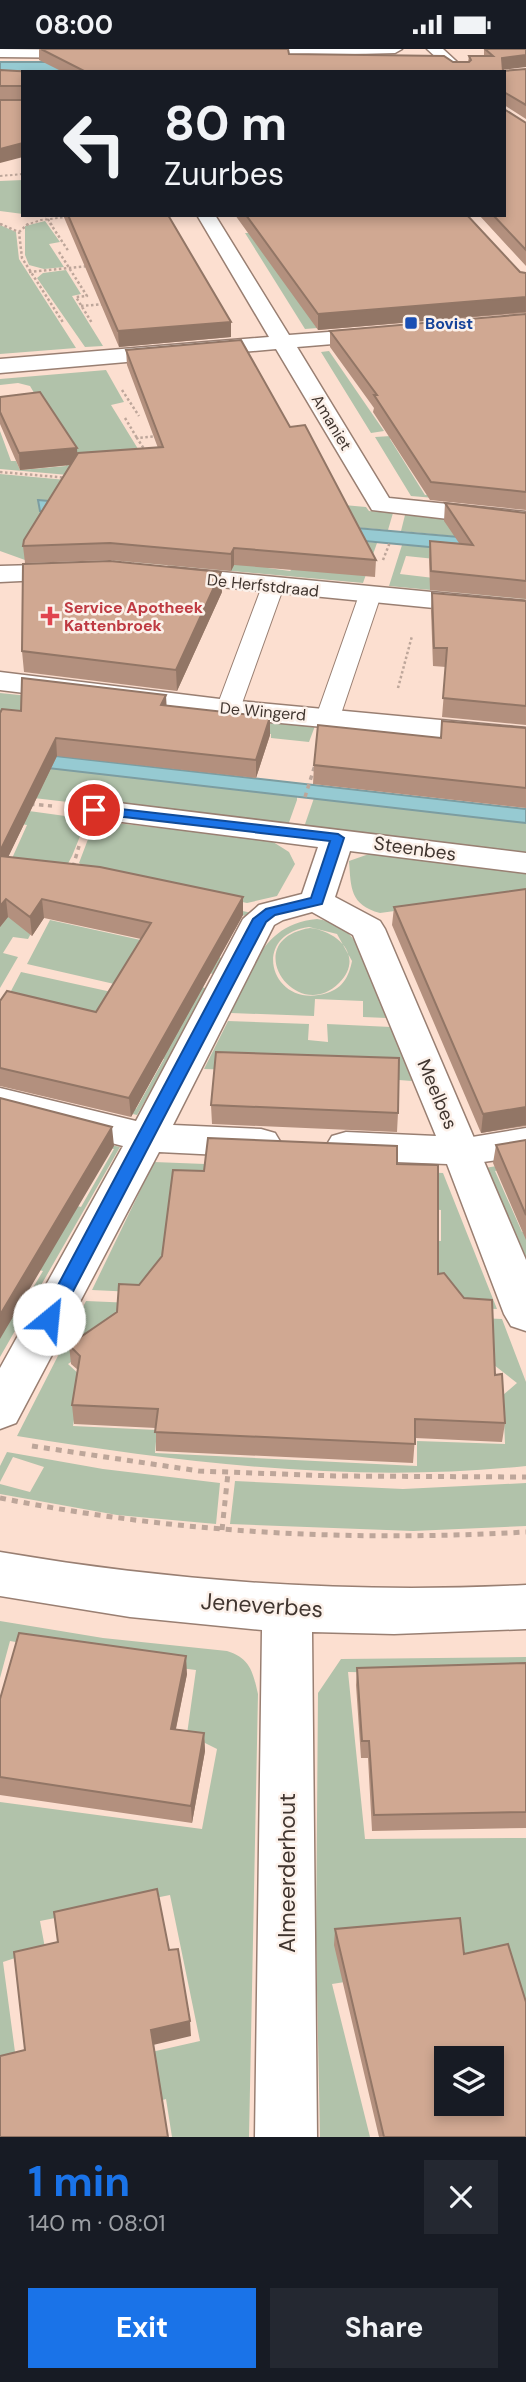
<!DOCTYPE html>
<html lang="en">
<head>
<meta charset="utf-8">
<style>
  :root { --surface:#171b24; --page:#242831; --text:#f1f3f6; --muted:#9ea1a6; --accent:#1a73e8 }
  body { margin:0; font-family:"DM Sans",sans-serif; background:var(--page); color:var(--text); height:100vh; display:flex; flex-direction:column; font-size:26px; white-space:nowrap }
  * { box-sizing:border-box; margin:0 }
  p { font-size:23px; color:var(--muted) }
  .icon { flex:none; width:38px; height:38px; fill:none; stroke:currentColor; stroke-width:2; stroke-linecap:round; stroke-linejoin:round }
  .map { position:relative; height:2088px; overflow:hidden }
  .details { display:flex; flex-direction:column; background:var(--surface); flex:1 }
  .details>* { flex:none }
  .top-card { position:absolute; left:21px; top:21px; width:485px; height:147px; border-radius:0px; box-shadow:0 4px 10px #0003; background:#171b24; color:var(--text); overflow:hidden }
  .fabs { position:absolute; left:434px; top:1997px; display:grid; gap:14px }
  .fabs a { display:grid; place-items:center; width:70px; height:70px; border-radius:0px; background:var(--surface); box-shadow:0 4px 10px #0003; font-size:35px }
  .pin { position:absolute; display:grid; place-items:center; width:60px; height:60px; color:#fff; margin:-30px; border:4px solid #fff; border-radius:50%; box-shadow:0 2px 7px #0007 }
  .me { position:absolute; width:77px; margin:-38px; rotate:28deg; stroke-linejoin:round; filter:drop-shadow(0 0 5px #0008) }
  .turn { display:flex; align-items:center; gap:24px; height:147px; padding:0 28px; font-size:32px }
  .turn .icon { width:91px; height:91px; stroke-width:2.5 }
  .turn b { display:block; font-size:49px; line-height:60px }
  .round { display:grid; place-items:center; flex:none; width:74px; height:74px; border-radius:0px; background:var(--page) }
  .head { display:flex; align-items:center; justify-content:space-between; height:119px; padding:0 28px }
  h1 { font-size:42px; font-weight:700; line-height:52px; color:var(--accent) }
  .cta { display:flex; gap:14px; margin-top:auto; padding:14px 28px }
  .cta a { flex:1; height:80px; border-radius:0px; background:var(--accent); color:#fff; font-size:28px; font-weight:700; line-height:80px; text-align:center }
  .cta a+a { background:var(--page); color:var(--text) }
  .status { display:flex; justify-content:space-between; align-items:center; height:49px; padding:0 35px; background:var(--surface); direction:ltr }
  .status svg { height:19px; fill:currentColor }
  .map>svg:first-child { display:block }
  .green { fill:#b1c2aa; fill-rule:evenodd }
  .water { fill:#96cad2; stroke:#7c9da1; stroke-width:2 }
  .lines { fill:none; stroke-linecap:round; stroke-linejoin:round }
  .service-casing { stroke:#997f72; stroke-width:2 }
  .pedestrian-casing { stroke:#997f72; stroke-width:3 }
  .minor-casing { stroke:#997f72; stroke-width:3 }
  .path-far3 { stroke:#bda69a; stroke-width:2; stroke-dasharray:2.5 2.5; stroke-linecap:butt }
  .path-far2 { stroke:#bda69a; stroke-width:2.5; stroke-dasharray:2.5 2.5; stroke-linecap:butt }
  .path-far1 { stroke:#bda69a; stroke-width:3.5; stroke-dasharray:4.5 4.5; stroke-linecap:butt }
  .path { stroke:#bda69a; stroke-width:5; stroke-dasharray:6 6; stroke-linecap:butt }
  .service { fill:#fff; fill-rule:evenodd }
  .pedestrian { fill:#fff; fill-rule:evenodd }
  .minor { fill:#fff; fill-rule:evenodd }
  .wall { fill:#b3907e }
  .shaded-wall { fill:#927666 }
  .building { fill:#d0a892; stroke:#927666; stroke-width:2; fill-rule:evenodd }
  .route { fill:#1a73e8; stroke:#114b97; stroke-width:2 }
  .transit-dot { fill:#1a4fb4; stroke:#fcf1ea; stroke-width:2.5 }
  .health-dot { fill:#e0444e; stroke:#fcf1ea; stroke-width:2.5 }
  .labels { text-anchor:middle; stroke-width:5; stroke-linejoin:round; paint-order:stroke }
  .far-transit-label { font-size:16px; font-weight:bold; fill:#164399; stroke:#fcf1ea; text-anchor:start }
  .far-street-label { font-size:16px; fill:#40352f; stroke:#fcf1ea }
  .far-health-label { font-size:16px; font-weight:bold; fill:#be3a42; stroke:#fcf1ea; text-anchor:start }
  .street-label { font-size:19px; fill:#40352f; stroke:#fcf1ea }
  .near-street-label { font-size:23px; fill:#40352f; stroke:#fcf1ea }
</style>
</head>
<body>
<div class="status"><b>08:00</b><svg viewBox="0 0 49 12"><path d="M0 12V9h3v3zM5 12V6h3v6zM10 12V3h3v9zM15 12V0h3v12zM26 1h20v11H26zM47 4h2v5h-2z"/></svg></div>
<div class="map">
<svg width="526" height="2088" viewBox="0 0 526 2088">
  <rect width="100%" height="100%" fill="#fcdfd0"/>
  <path class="green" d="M23 131V165L0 162V132Z
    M45 172 60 193 49 195 64 218 44 220 29 216 25 206V177Z
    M0 176 16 183 19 210 76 299 0 305Z
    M245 184H256L318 279 305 280Z
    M66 221 81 245 72 247 103 297 85 298 37 229 43 224Z
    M329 302 384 382 371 384 321 303Z
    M106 321 124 353 111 356 159 434 0 420V382L11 412H16L20 421 66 417 43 359 30 337 18 334 0 336V330Z
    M391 387 390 390 425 446 477 441 526 457 411 447 375 388Z
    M0 425 366 458 369 462 393 464 388 481 38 451 40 463 80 467 215 514H270L268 519 290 522 326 489 377 494 363 534 25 503V511L0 502Z
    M405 466 526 476V494L401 482Z
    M402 496 454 500 445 511 406 507 400 525 526 540V550L389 537Z
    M0 644 315 677 309 693 271 689V685L248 683 0 680Z
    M0 700 4 714 297 748V751L287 779 0 745Z
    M314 749 526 774V807L303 781Z
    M0 758 87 770 72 807 28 890 13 888 3 904 18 908 0 939V836L27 776 14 774Z
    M107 773 270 791 289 803 295 815 277 847 247 854 90 821 79 814 93 777Z
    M369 805 526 824V844L380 864C350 856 351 839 349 812Z
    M73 826 252 864 217 926 198 921 190 935 209 940 137 1066 0 1032V1028L136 1060 164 1010 11 973 2 959 21 923 116 944 123 937 27 915 50 871 222 909 246 867 96 834Z
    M317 870C365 876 372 930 387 969L363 968V952L315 950 314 967 231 964C252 921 262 875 317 870ZM309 878 337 885 352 912C349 927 343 939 327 944 272 962 248 886 309 878Z
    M310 879C338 882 365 908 339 934 296 977 237 891 310 879Z
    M228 972 309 975 308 991 328 993 327 975 391 978 412 1032 399 1031 397 1026 204 1020Z
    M0 1069 120 1098 0 1308V1240L28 1247 43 1222 28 1218 0 1137 81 1158 114 1100 0 1071Z
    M526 1112V1116L495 1122 522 1183H526V1210L485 1119Z
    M154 1113 443 1124 497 1260 92 1241ZM430 1160 441 1161V1192L299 1187Z
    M86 1252 502 1270 526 1333V1417C355 1435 185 1414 17 1387ZM107 1289 480 1305 517 1334 503 1346 505 1395 417 1392V1417L155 1404 157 1381 73 1377 81 1327 68 1315Z
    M7 1403 103 1420 220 1434 216 1475 117 1466 0 1445V1435L30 1443 44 1418 13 1408 0 1433V1417Z
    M235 1432 403 1440 526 1434V1477L413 1482 230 1475Z
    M0 1572 103 1589 227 1602C250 1609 253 1623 258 1645L249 2088H172L166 2050 35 2088H0V1753L202 1780 217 1700 187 1685 196 1621 124 1612 10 1592 0 1629ZM170 1846 200 1992 19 2033 3 1913 45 1899 40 1872Z
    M526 1608V1626L348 1623 365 1790 526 1789V1966L465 1909 460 1884 396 1925 332 1935 370 2088H320L316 1890 318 1644 341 1610Z"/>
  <path class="water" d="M0 13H82L68 22H0Z
    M38 451 526 494V507L40 462Z
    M11 702 526 760V774L4 714Z"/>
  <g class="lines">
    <defs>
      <path id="service" d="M273 530 284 537 240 660 237 665H219L216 660 262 537Z
        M370 539 381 546 340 668 337 673H319L316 668 359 546Z"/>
      <path id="pedestrian" d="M526 1079V1107L462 1116 448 1112 442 1102 448 1092Z"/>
      <path id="minor" d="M0 0 92 1 99 5 92 9 0 8Z
        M402 0 395 4 236 8 229 4 234 0Z
        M427 0H443L468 23H452Z
        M197 166H215L289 286 381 279 392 285 381 291 297 298 389 449 526 463V479L372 461 276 300 0 324V310L269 288Z
        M74 515 83 517 87 523 83 529 0 533V517Z
        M169 518 526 552V568L160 532 156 526 160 520Z
        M0 623 228 651 526 679V697L228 669 0 641Z
        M94 751 526 804V824L350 802 335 848 380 872 385 880 526 1211V1282L511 1277 504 1265 447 1115 346 1111 332 1107 326 1097 332 1087 346 1083 436 1087 353 886 312 863 283 871 274 876 173 1076 261 1080 275 1084 281 1094 275 1104 261 1108 159 1103 16 1374 0 1380V1319L123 1097 0 1065V1039L136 1072 243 870 259 856 302 845 318 798 83 768 78 761 83 754Z
        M0 1503C175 1533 349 1545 526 1536V1580L394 1585 312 1583 317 2088H255L262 1581 130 1568 0 1547Z"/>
    </defs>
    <use href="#service" class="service-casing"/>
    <use href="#pedestrian" class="pedestrian-casing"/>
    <use href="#minor" class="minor-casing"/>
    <path class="path-far3" d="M0 127 23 125
      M45 166 52 176
      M0 175 3 176
      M26 176 41 171 67 168"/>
    <path class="path-far2" d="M50 174 69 203
      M0 175 19 183 22 209 64 275
      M19 183 29 174
      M59 203 87 247 76 248 92 274
      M29 223 89 217
      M81 257 105 255
      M122 341 139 367
      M125 369 137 389
      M146 403 137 389 158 387
      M0 423 69 429
      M383 511 390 493
      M108 512 134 515
      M398 639 412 587"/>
    <path class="path-far1" d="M305 748 315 716
      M30 755 52 757
      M73 818 79 797"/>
    <path class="path" d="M32 1397 199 1422 335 1427 526 1428
      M0 1449C175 1484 348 1493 526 1483
      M222 1481 228 1424"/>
    <use href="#service" class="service"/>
    <use href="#pedestrian" class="pedestrian"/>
    <use href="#minor" class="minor"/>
  </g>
  <path class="wall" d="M39 0H288L289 5 453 13H468L469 7H484V0H526L503 21 526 20V70L504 56V23H63L39 11Z
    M0 21 23 23V50H0Z
    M526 74V217L479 166H504Z
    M63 166H168L231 273V288L119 298Z
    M235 166H467L520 223 526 224V264L318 281Z
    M526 265V461L430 451 373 363 374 359 330 298V282Z
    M126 301 290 378 376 511 375 528 234 516 231 522 111 511 25 514 23 497 71 416 20 421 0 375V348L78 405 158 399 127 316Z
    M445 454 526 464V550L430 541 429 510 430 492 459 494 444 472Z
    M222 543 177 642 24 623 22 602Z
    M432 544 526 552V676L442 668 446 618 433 617 431 562Z
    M166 646V657L270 668V686L256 729 57 707 8 808 243 848V866L131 1068 0 1037V952L96 963 141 890 44 869 32 887 8 868 0 878 21 662Z
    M526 679V759L313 735 314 716 441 689Z
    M526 840V1077L481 1084 392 876 394 858Z
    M211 1056 398 1064 397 1083 212 1075Z
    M526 1091V1191L493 1114 496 1096Z
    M397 1115 438 1225 495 1326 505 1374 502 1393 415 1389 413 1414 156 1402V1379L74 1375 72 1356 78 1321 71 1315 69 1296 117 1263 162 1207 204 1122Z
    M526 1614V1779L372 1782 368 1709H361L356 1636 357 1619Z
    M187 1625 176 1680 204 1684 205 1702 192 1774 0 1746V1650Z
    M335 1880 464 1905 526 2088H379L334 1896Z"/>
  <path class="shaded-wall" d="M526 6V18L501 21 502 9Z
    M23 94V108L0 114V100Z
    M526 248V263L318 281V265Z
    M231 273V288L119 298 118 282Z
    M77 399 78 415 20 421 19 404Z
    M234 499V516L231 522V505Z
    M221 523 222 543 177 642 176 621Z
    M166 646 167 664 161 656Z
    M270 668V686L256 729V711Z
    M56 689 57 707 0 825V802Z
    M243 848V866L131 1068 129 1049Z
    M6 850 8 868 0 878V857Z
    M42 850 44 869 32 887 30 868Z
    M526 1058V1076L481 1084 483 1065Z
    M112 1078 114 1097 0 1290V1266Z
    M186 1607 187 1625 172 1698 171 1680Z
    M204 1684 205 1702 192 1774 191 1757Z
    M190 1972 191 1987 153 1996 151 1981Z"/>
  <path class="building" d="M41 0H288L289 5 444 7 453 13H469L471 11 469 7H493L485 0H526V6L502 9 503 22 526 20V56L504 43V23H86Z
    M0 21 34 23H23V37H0Z
    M0 51H23V94L0 100Z
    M504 60 526 74V201L493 166H504Z
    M68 166H168L231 273 118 282Z
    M246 166H467L520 223 526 224V248L318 265Z
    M526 265V443L431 433 374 346H377L330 282Z
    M241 291 290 378 305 376 376 511 234 499 231 505 110 494 23 497 24 491 78 404 163 398 126 301Z
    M40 343 77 399 19 404 0 363V348Z
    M445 454 526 464V532L431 522 430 492 473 496Z
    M110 512 221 523 176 621 22 602 23 515Z
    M432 544 526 552V657L443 649 447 599H434Z
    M22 629 166 646 161 656 270 668 256 711 56 689 0 802V664L2 660 21 662Z
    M442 672 526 679V739L314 716 318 676 441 689Z
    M0 807 100 818 243 848 129 1049 0 1019V952L7 942 96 963 151 874 42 850 30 868 6 850 0 857Z
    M526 840V1058L483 1065 394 858Z
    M216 1003 399 1009 398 1064 211 1056Z
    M0 1049 112 1078 0 1266Z
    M208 1089 397 1097V1115L438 1116V1225L444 1224 464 1249 492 1251 495 1326 502 1325 505 1374 415 1370V1395L155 1383 158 1360 72 1356 80 1307 69 1296 117 1263 119 1235 139 1236 162 1207 173 1121 204 1122Z
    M526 1091V1166L496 1096Z
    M19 1584 186 1607 171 1680 204 1684 191 1757 0 1728V1650Z
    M526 1614V1763L374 1766 369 1692H362L357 1619Z
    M157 1840 169 1901 178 1900 190 1972 151 1981 168 2088H0V2007L25 2001 14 1903 58 1893 54 1863Z
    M460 1869 464 1905 508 1895 526 1953V2088H384L335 1880ZM446 2009H492V2054H446Z"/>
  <path class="route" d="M94 757 338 785 344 789 322 855 275 866 266 873 56 1275 49 1277 40 1270 253 870 266 860 311 849 330 792 90 764V758Z"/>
  <rect class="transit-dot" x="404" y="267" width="14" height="14" rx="3.5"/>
  <path class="health-dot" d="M46.5 556.5h7v7h7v7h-7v7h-7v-7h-7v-7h7z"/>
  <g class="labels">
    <g class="far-transit-label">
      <text x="425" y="280">Bovist</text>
    </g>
    <g class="far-street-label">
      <text transform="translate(332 373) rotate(59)" y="6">Amaniet</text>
      <text transform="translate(263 536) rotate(6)" y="6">De Herfstdraad</text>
      <text transform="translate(263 662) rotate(5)" y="6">De Wingerd</text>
    </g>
    <g class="far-health-label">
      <text x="64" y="564">Service Apotheek<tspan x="64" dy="18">Kattenbroek</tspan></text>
    </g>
    <g class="street-label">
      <text transform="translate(415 799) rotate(8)" y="7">Steenbes</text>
      <text transform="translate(438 1045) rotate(67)" y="7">Meelbes</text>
    </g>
    <g class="near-street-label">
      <text transform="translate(262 1556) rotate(4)" y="8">Jeneverbes</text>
      <text transform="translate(287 1824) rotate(-90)" y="8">Almeerderhout</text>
    </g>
  </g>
</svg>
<div class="fabs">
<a><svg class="icon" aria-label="layers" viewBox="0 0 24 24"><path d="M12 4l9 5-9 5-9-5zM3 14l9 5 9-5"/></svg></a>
</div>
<div class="pin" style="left:94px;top:761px;background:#d93025"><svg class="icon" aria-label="arrive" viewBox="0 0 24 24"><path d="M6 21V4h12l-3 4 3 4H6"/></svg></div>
<svg class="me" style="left:49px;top:1270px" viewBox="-20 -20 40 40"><circle r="19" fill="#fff"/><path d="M0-13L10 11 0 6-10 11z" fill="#1a73e8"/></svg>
<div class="top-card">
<div class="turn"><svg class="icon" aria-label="left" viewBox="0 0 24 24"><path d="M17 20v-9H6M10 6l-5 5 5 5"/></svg><div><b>80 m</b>Zuurbes</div></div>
</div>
</div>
<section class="details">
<div class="head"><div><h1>1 min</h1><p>140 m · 08:01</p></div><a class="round"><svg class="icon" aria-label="close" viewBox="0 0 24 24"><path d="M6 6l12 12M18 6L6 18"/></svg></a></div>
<div class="cta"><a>Exit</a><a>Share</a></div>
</section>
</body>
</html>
